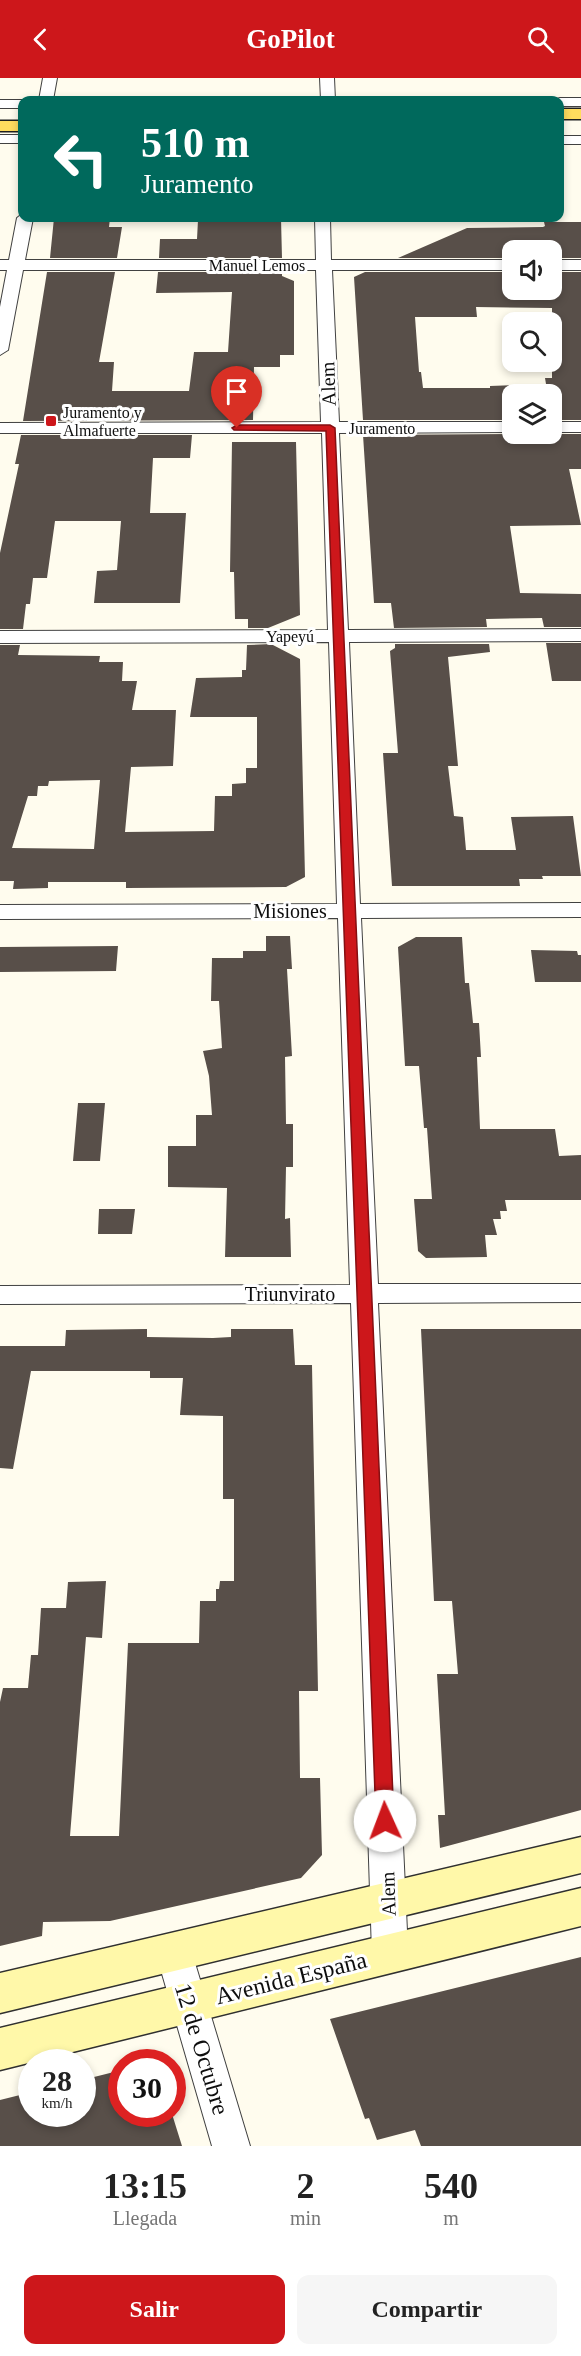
<!DOCTYPE html>
<html lang="es">
<head>
<meta charset="utf-8">
<style>
  :root { --surface:#fff; --page:#f6f6f6; --text:#222; --muted:#767676; --accent:#cd171b }
  body { margin:0; font-family:Georgia,serif; background:var(--page); color:var(--text); height:100vh; display:flex; flex-direction:column; font-size:22px; white-space:nowrap }
  * { box-sizing:border-box; margin:0 }
  p { font-size:20px; color:var(--muted) }
  .icon { flex:none; width:33px; height:33px; fill:none; stroke:currentColor; stroke-width:2; stroke-linecap:round; stroke-linejoin:round }
  .map { position:relative; height:2068px; overflow:hidden }
  .panel { display:flex; flex-direction:column; background:var(--surface); flex:1 }
  .panel>* { flex:none }
  .top-card { position:absolute; left:18px; top:18px; width:546px; height:126px; border-radius:12px; box-shadow:0 3px 9px #0003; background:#00695c; color:#fff; overflow:hidden }
  .buttons { position:absolute; left:502px; top:162px; display:grid; gap:12px }
  .buttons a { display:grid; place-items:center; width:60px; height:60px; border-radius:12px; background:var(--surface); box-shadow:0 3px 9px #0003; font-size:30px }
  .speed { position:absolute; left:18px; top:1971px; display:flex; gap:12px; font-size:30px; font-weight:700; text-align:center }
  .speed>* { display:grid; place-content:center; width:78px; height:78px; border-radius:50%; background:var(--surface); box-shadow:0 3px 9px #0003; line-height:1 }
  .speed small { font-size:15px; font-weight:400 }
  .speed .limit { border:9px solid #d22; background:#fff; color:#111 }
  .pin { position:absolute; display:grid; place-items:center; width:51px; height:51px; color:#fff; margin:-62px -26px; border-radius:50% 50% 50% 0; rotate:-45deg; box-shadow:0 0 6px #0007 }
  .pin .icon { rotate:45deg }
  .me { position:absolute; width:66px; margin:-33px; rotate:358deg; stroke-linejoin:round; filter:drop-shadow(0 0 4px #0008) }
  .turn { display:flex; align-items:center; gap:21px; height:126px; padding:0 24px; font-size:27px }
  .turn .icon { width:78px; height:78px; stroke-width:2.5 }
  .turn b { display:block; font-size:42px; line-height:51px }
  .eta { display:flex; justify-content:space-evenly; align-items:center; height:102px; text-align:center }
  .eta b { font-size:36px; font-weight:700; line-height:42px }
  .button { display:flex; gap:12px; margin-top:auto; padding:12px 24px }
  .button a { flex:1; height:69px; border-radius:12px; background:var(--accent); color:#fff; font-size:24px; font-weight:700; line-height:69px; text-align:center }
  .button a+a { background:var(--page); color:var(--text) }
  header { display:flex; justify-content:space-between; align-items:center; height:78px; padding:0 24px; background:var(--accent); color:#fff; font-size:27px; font-weight:700 }
  .map>svg:first-child { display:block }
  .building { fill:#584f49; fill-rule:evenodd }
  .lines { fill:none; stroke-linecap:round; stroke-linejoin:round }
  .street-casing { stroke:#414141; stroke-width:2 }
  .secondary-casing { stroke:#303030; stroke-width:3 }
  .primary-casing { stroke:#1f1f1f; stroke-width:3 }
  .street { fill:#fff; fill-rule:evenodd }
  .secondary { fill:#fff8a9; fill-rule:evenodd }
  .primary { fill:#ffdc5e; fill-rule:evenodd }
  .route { fill:#cd171b; stroke:#850f12; stroke-width:1.5 }
  .poi-dot { fill:#cd171b; stroke:#fff; stroke-width:2 }
  .labels { text-anchor:middle; stroke-width:6; stroke-linejoin:round; paint-order:stroke }
  .far-street-label { font-size:16px; fill:#0e0e0e; stroke:#fff }
  .far-poi-label { font-size:16px; fill:#0e0e0e; stroke:#fff; text-anchor:start }
  .street-label { font-size:20px; fill:#0e0e0e; stroke:#fff }
  .near-street-label { font-size:24px; fill:#0e0e0e; stroke:#fff }
</style>
</head>
<body>
<header><svg class="icon" aria-label="back" viewBox="0 0 24 24"><path d="M15 5l-7 7 7 7"/></svg>GoPilot<svg class="icon" aria-label="search" viewBox="0 0 24 24"><circle cx="10" cy="10" r="6"/><path d="M15 15l6 6"/></svg></header>
<div class="map">
<svg width="581" height="2068" viewBox="0 0 581 2068">
  <rect width="100%" height="100%" fill="#fffcee"/>
  <path class="building" d="M54 140H110L109 149H122L117 180H50Z
    M227 140H281L282 180H159L160 161H197L198 142H227Z
    M544 144H581V180H552V172H513V180H398L467 150 543 149 545 148Z
    M47 194H115L99 284H114L112 313H189L194 274H228L232 214 156 215 158 194H282V198L294 203V277H280V289H254L253 342 23 343Z
    M365 194H513V212H552V194H581V342H552V316H513V342H363L354 199ZM476 229 552 230V300H545L546 306 490 308V310H423L421 294H419L415 239H477Z
    M515 356H581V391H569L581 447 510 448 520 515 581 516V549H544L542 540 486 541 487 549 394 550 391 525H374L363 357Z
    M21 357H192L190 380H153L150 435H186L180 525H94L97 493 117 492 121 443H55L47 500H33L30 526H26L23 551H0V475L19 386H15Z
    M232 364H296L300 537 268 550H248V541H235L234 494H230Z
    M546 565H581V603H552Z
    M271 566 300 581 305 799 286 809 126 810V804H48V810L13 811 14 803H0V567H20L18 577 100 578 99 584H123L122 603H137L132 632H176L173 688 131 689 125 754 214 753 215 718H232V706L246 705V690H257V639H190L196 600 242 599V592H246L247 567ZM100 702 94 771 12 770 28 718H37L38 708H48L49 703Z
    M395 566H489L490 574 448 579 458 688H448L454 738 463 739 466 772H516L511 739 573 738 581 798H542L543 801H519L520 808H392L383 675H398L390 573 395 570Z
    M266 858H290L292 891H287L292 978 285 979 286 1046H293V1089H286L285 1141 290 1140 291 1179H225L227 1110 168 1109V1068H196V1037H212L209 998 203 973 222 970 219 923H211L212 880H243V873H266Z
    M416 859H462L465 905H469L473 945H479L481 979H477L480 1051H555L559 1078 581 1077V1122H505L507 1133H500L501 1141H493L497 1157H485L487 1179 426 1180 418 1173 414 1121H432L427 1050H424L419 988H405L398 869Z
    M118 868 116 893 0 894V869Z
    M531 872 577 873 578 877H581V904H535Z
    M78 1025H105L100 1083H73Z
    M99 1131H135L132 1156H98Z
    M147 1251V1259L213 1260 231 1259V1251H293L295 1287H312L318 1613H299L300 1700H320L322 1777 301 1800 110 1843 43 1844 42 1858 0 1868V1624L3 1610H28L31 1577H38L41 1530H66L68 1504 106 1503 102 1560 86 1559 70 1758H119L128 1565H199L200 1523H216V1511H219L220 1503H234V1421H223V1338L180 1337 183 1300H150V1293H31L13 1391 0 1390V1268H65L66 1252Z
    M421 1251H581V1732L440 1770 438 1737H445L437 1596H458L452 1523H434Z
    M581 1879V2068H421L415 2052 377 2062 369 2040 365 2041 330 1941Z
    M122 1992V2036H172L182 2068H0V2022L32 2014V2036H82V2002Z"/>
  <g class="lines">
    <defs>
      <path id="street" d="M43 0H57L53 22H39Z
        M320 0H334L335 22H321Z
        M560 20H581V28H560V22H554Z
        M0 22H25H22V30H0Z
        M0 57H22V65H0Z
        M560 58H581V66H560Z
        M22 136V140H33L25 182H316L315 140H330L331 182H513V192H332L339 344H513V354L339 355 348 552 581 551V563L349 564 360 826 581 825V839L361 840 378 1206H581V1224L378 1225 408 1875 402 1886 390 1890 378 1886 372 1875 351 1225 0 1226V1208L350 1207 338 840 0 841V827L337 826 329 564 0 565V553L328 552 322 355H0V345L321 344 316 192H23L8 272 0 277V229L7 192H0V182H9L17 140Z
        M552 182H581V192H552Z
        M552 344H581V354H552Z
        M174 1860 186 1864 192 1875 250 2068H212L156 1875 162 1864Z"/>
      <path id="secondary" d="M581 1759V1795L0 1935V1895Z
        M581 1810V1848L0 1992V1950Z"/>
      <path id="primary" d="M560 31H581V41H560Z
        M0 43H22V53H0Z"/>
    </defs>
    <use href="#street" class="street-casing"/>
    <use href="#secondary" class="secondary-casing"/>
    <use href="#primary" class="primary-casing"/>
    <use href="#street" class="street"/>
    <use href="#secondary" class="secondary"/>
    <use href="#primary" class="primary"/>
  </g>
  <path class="route" d="M237 347H330L335 350 394 1743 392 1748 385 1750 379 1748 376 1743 326 353 234 352 232 350Z"/>
  <rect class="poi-dot" x="45" y="337" width="12" height="12" rx="3"/>
  <g class="labels">
    <g class="far-street-label">
      <text x="257" y="193">Manuel Lemos</text>
      <text x="382" y="356">Juramento</text>
      <text x="290" y="564">Yapeyú</text>
    </g>
    <g class="far-poi-label">
      <text x="63" y="340">Juramento y<tspan x="63" dy="18">Almafuerte</tspan></text>
    </g>
    <g class="street-label">
      <text transform="translate(328 306) rotate(-92)" y="7">Alem</text>
      <text x="290" y="840">Misiones</text>
      <text x="290" y="1223">Triunvirato</text>
      <text transform="translate(388 1816) rotate(-92)" y="7">Alem</text>
    </g>
    <g class="near-street-label">
      <text transform="translate(291 1900) rotate(-14)" y="8">Avenida España</text>
      <text transform="translate(202 1971) rotate(73)" y="8">12 de Octubre</text>
    </g>
  </g>
</svg>
<div class="buttons">
<a><svg class="icon" aria-label="sound" viewBox="0 0 24 24"><path d="M4 9h4l5-4v14l-5-4H4zM17 9q2 3 0 6"/></svg></a>
<a><svg class="icon" aria-label="search" viewBox="0 0 24 24"><circle cx="10" cy="10" r="6"/><path d="M15 15l6 6"/></svg></a>
<a><svg class="icon" aria-label="layers" viewBox="0 0 24 24"><path d="M12 4l9 5-9 5-9-5zM3 14l9 5 9-5"/></svg></a>
</div>
<div class="speed"><div>28<small>km/h</small></div><div class="limit">30</div></div>
<div class="pin" style="left:237px;top:350px;background:#d93025"><svg class="icon" aria-label="arrive" viewBox="0 0 24 24"><path d="M6 21V4h12l-3 4 3 4H6"/></svg></div>
<svg class="me" style="left:385px;top:1743px" viewBox="-20 -20 40 40"><circle r="19" fill="#fff"/><path d="M0-13L10 11 0 6-10 11z" fill="#cd171b"/></svg>
<div class="top-card">
<div class="turn"><svg class="icon" aria-label="left" viewBox="0 0 24 24"><path d="M17 20v-9H6M10 6l-5 5 5 5"/></svg><div><b>510 m</b>Juramento</div></div>
</div>
</div>
<section class="panel">
<div class="eta">
<div><b>13:15</b><p>Llegada</p></div>
<div><b>2</b><p>min</p></div>
<div><b>540</b><p>m</p></div>
</div>
<div class="button"><a>Salir</a><a>Compartir</a></div>
</section>
</body>
</html>
